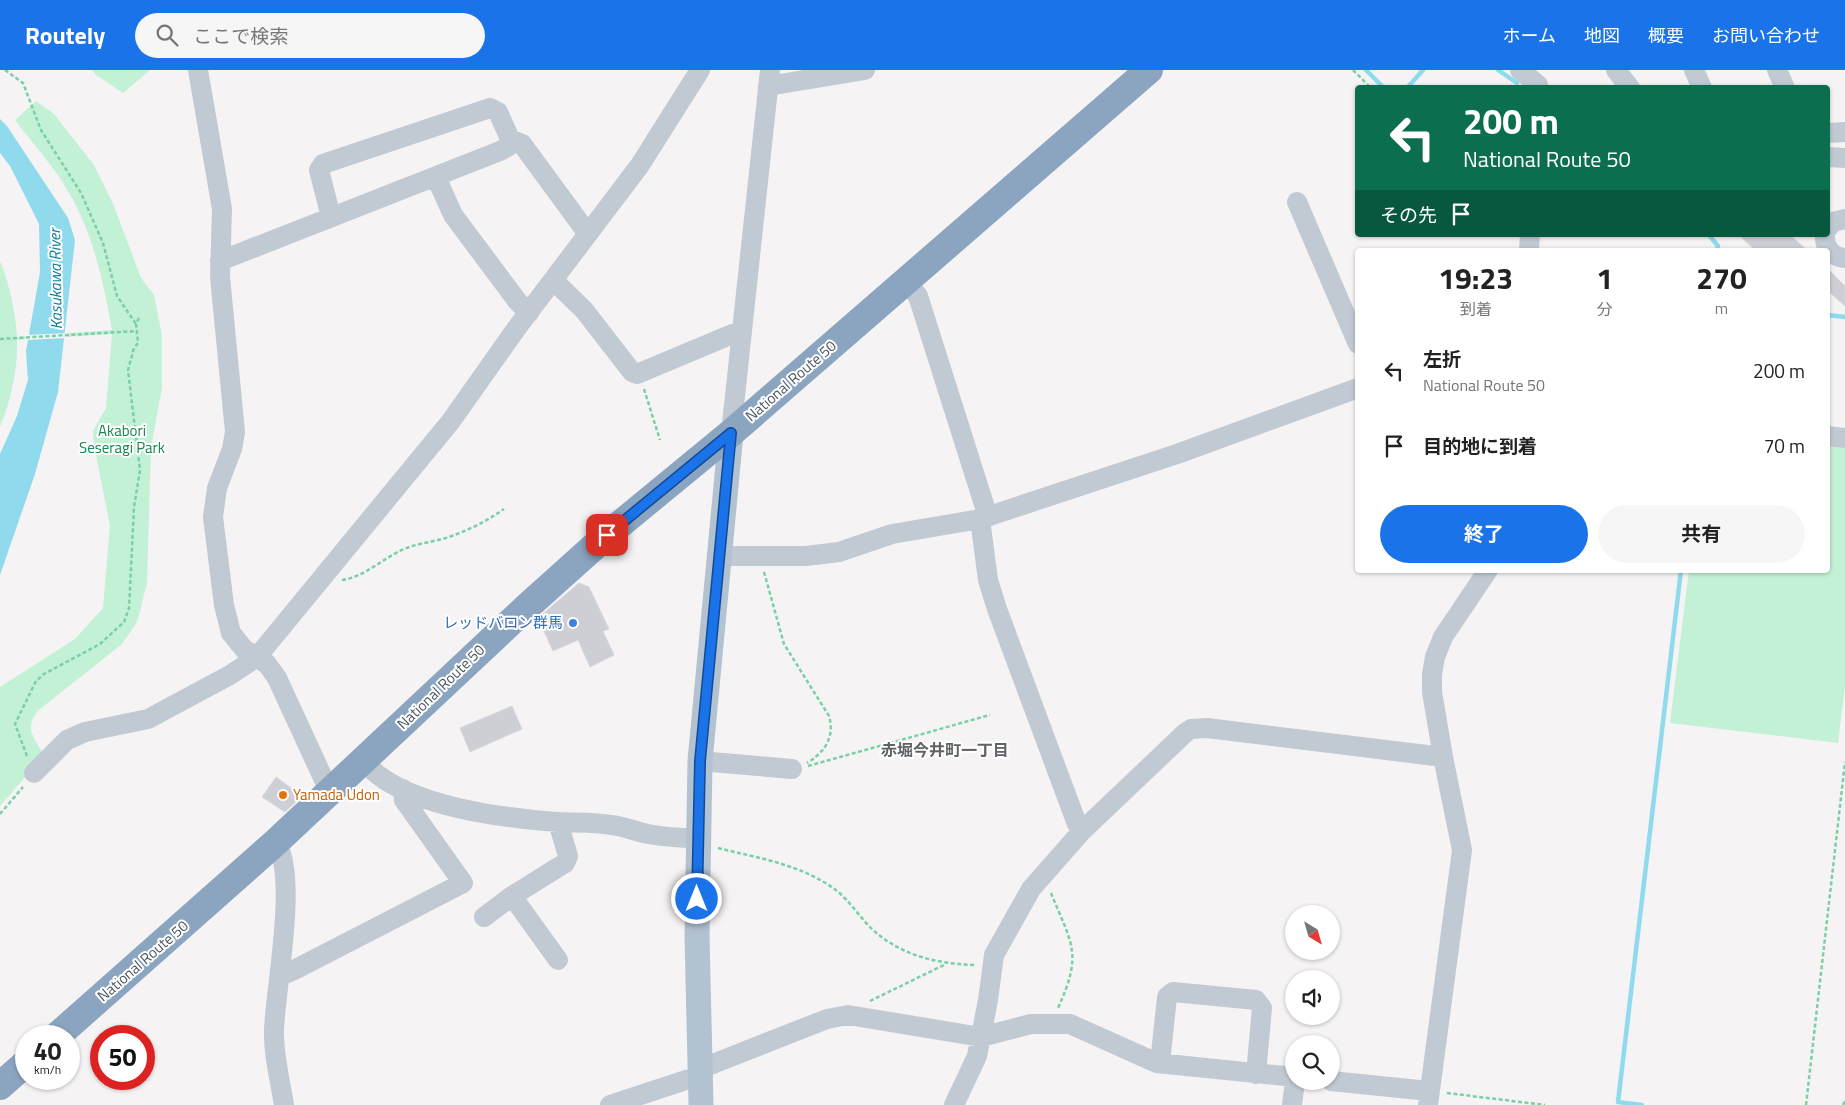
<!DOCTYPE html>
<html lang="ja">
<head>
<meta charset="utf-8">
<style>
  :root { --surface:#fff; --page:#f6f6f6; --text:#222; --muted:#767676; --accent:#1a73e8 }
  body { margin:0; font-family:"Titillium Web","Noto Sans JP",sans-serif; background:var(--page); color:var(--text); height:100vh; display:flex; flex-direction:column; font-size:19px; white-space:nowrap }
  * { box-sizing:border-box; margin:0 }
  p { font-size:16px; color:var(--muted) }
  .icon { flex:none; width:28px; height:28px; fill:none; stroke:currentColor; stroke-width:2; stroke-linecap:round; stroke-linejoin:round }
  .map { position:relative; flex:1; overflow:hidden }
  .details { position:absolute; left:1355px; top:178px; width:475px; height:325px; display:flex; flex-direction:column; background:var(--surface); border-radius:5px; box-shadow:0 1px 4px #0004 }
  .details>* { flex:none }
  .top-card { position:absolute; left:1355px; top:15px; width:475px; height:152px; border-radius:5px; box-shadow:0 1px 4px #0004; background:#0b6e4f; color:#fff; overflow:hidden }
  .needle { width:32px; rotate:143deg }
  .controls { position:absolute; left:1285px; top:835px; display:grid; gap:10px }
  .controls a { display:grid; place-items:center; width:55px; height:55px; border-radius:50%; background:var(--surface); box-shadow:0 1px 4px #0004; font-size:25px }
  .speed { position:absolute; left:15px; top:955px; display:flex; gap:10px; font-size:25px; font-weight:700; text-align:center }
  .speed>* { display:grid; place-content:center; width:65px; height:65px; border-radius:50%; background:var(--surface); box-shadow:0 1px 4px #0004; line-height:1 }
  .speed small { font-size:12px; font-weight:400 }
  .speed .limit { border:8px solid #d22; background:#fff; color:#111 }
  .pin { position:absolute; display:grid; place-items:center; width:42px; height:42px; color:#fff; margin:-21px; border-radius:10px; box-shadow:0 2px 8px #0006 }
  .me { position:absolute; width:55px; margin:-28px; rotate:0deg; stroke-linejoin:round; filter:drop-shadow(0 0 4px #0008) }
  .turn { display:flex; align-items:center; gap:18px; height:105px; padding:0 25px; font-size:22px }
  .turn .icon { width:65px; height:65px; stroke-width:2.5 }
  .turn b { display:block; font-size:35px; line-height:42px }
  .then { display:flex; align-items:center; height:48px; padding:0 25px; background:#0003; gap:10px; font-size:19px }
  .eta { display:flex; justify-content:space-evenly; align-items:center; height:85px; text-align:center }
  .eta b { font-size:30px; font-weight:700; line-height:35px }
  .primary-button { display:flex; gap:10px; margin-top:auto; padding:10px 25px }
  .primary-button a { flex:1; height:58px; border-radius:30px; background:var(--accent); color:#fff; font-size:20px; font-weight:700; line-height:58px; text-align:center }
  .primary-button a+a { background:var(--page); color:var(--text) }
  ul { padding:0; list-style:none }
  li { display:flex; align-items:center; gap:15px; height:75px; padding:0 25px }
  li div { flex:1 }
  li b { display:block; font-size:19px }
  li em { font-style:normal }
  header { display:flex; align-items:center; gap:30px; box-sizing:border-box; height:70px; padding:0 25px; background:var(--accent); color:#fff }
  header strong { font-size:24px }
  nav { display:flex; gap:28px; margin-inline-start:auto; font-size:18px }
  .search { width:350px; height:45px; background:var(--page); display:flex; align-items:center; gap:12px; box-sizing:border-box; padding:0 18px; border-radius:28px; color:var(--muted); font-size:19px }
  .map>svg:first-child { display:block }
  .green { fill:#c3f1d5 }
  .water { fill:#90daee }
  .pier { fill:#f5f3f3 }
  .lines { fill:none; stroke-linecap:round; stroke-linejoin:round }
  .stream { stroke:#90daee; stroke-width:4.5 }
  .building { fill:#cdcfd5; stroke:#d7d9de }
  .path { stroke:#7ad0a6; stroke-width:2.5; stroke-dasharray:4 2.5; stroke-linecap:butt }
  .minor { stroke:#c1cad2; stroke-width:20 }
  .major { stroke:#b3c2d1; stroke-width:25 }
  .highway { stroke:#8ba5c1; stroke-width:28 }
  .route-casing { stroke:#114b97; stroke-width:12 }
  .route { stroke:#1a73e8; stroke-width:9 }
  .shop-dot { fill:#3f7fe0; stroke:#fff; stroke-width:2 }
  .food-dot { fill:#e8710a; stroke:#fff; stroke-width:2 }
  .labels { text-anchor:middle; stroke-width:4; stroke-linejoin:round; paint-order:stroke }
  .street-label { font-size:15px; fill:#4a5661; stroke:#fff }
  .park-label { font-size:15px; fill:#17864f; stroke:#fff }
  .shop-label { font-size:15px; fill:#366cbe; stroke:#fff; text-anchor:end }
  .food-label { font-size:15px; fill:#c56008; stroke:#fff; text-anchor:start }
  .water-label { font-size:16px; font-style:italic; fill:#0c7c9b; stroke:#fff }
  .neighbourhood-label { font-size:16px; font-weight:bold; fill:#5f6368; stroke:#fff }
</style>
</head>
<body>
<header>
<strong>Routely</strong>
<div class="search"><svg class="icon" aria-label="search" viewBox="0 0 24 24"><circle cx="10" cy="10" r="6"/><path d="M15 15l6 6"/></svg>ここで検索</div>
<nav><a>ホーム</a><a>地図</a><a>概要</a><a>お問い合わせ</a></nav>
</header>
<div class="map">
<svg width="1845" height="1035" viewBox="0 0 1845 1035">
  <rect width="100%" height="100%" fill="#f5f3f3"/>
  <path class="green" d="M92 0H150L123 23 96 5Z
    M36 31 54 44 94 95 114 136 141 208 154 225 162 266V318L151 377 147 513 137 552 122 574 40 639C23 657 33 666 44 685L0 736V617L75 569 103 538 110 456 94 375 93 361 106 338 112 264 17 270C18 300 11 329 0 357V191C10 216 15 240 17 267L112 260C104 215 94 168 72 128 57 100 34 75 15 50Z
    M1828 376 1845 378V616L1838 673 1670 653 1689 500H1828Z"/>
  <path class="water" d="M0 49 7 56 68 148 75 170 58 322 35 404 0 505V384L17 346 28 310 26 281 40 202 39 154 10 96 0 83Z"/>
  <path class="pier" d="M68 263 67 268 25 270 26 265Z"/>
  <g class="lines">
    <path class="stream" d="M1366 0 1384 18
      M1498 0 1517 13
      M1407 18 1423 0
      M1709 165 1718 176 1717 180
      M1828 245 1845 247
      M1642 1035 1618 1032 1681 500"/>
  </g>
  <path class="building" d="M1739 165H1790L1807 180H1755Z
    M1828 199 1845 216V236L1828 221Z
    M579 513 589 517 609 559 603 561 614 585 590 597 578 570 553 581 538 548Z
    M512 636 522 659 470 682 460 658Z
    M276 707 302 726 285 742 262 727Z"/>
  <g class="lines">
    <path class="path" d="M5 0 23 13 41 60 81 123 103 173 117 226 136 254
      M1353 0 1371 18
      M0 269 137 261
      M644 319 660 370
      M764 502 784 574 829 646C835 667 825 682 807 693
      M342 510C365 507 383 488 404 479 418 473 434 472 449 467 469 460 487 451 504 439
      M27 686 15 654 36 611 44 604 100 574 124 552 129 538 134 437 140 400 128 300 134 278 138 273 136 254 139 248
      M808 696 990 645
      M0 744 23 717
      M718 778C758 788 799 794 833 818 849 829 859 847 873 860 902 886 938 894 976 895
      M1051 823C1072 875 1083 883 1058 938
      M870 931 946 894
      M1447 1023 1545 1035
      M1806 1035 1845 692
      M1843 1035 1845 1031"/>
    <path class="minor" d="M198 0 222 139 220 207 235 362 232 379 217 418 213 447 224 535 231 563 244 579 267 594 277 608 330 723
      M1520 0 1538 15V18
      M1616 0 1630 18
      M1694 0 1702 18
      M1777 0 1785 18
      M768 16 865 0
      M1828 63 1845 62
      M510 69 522 74 588 164
      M1828 87 1845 88
      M436 107 453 145 518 232 529 243
      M1297 132 1358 274
      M1828 158 1833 152 1845 149
      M1825 165C1824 178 1832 187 1845 188
      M1529 180 1530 165
      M220 191 500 81 509 76 510 69 498 42 490 38 323 94 319 100 331 147
      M553 210 584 240 632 302 637 304 742 260
      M906 211 918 226 988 447
      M731 363 770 0
      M1828 366 1845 368
      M980 449 988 510 997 539 1077 754 1082 761
      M719 486H806L839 482 892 464 980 449 1177 384 1358 318
      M364 691C399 736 504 748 558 752 576 753 594 752 611 755 624 756 636 762 648 764 664 767 681 768 697 768
      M700 691 792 699
      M34 703 67 670 85 662 148 649 230 605 257 587 451 351 516 259 640 95 700 0
      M276 772C298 806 276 915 274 959 273 983 280 1010 284 1035
      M512 826 558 890
      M484 847 512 826 565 793 568 786 558 752
      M280 903H287L296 899 463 813 404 730 403 719
      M1160 993 1167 927 1173 922 1256 930 1262 938 1256 1004
      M700 999 827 949 848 945 981 967 1031 954H1070L1157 993 1294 1007
      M1331 1011 1429 1021
      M610 1035 686 1010 701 1008
      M954 1035 977 986 988 930 994 885 1031 819 1082 761 1185 663 1191 659 1207 658 1443 687
      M1292 1035 1295 1011
      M1428 1035 1462 780 1443 687 1432 622V604L1435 587 1443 567 1488 500"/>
    <path class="major" d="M701 1035 697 866 700 691 731 363"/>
    <path class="highway" d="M57 966 276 772 529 535 607 465 731 363 1149 0
      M0 1016 26 993"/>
  </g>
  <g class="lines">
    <defs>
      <path id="route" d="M607 465 731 363 700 691 697 829"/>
    </defs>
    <use href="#route" class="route-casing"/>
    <use href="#route" class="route"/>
  </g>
  <circle class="shop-dot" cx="573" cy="553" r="5"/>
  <circle class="food-dot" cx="283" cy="725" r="5"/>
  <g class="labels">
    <g class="street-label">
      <text transform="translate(791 311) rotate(-41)" y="5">National Route 50</text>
      <text transform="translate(441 617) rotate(-44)" y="5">National Route 50</text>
      <text transform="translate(143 891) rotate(-41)" y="5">National Route 50</text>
    </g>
    <g class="park-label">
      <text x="122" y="366">Akabori<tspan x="122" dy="17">Seseragi Park</tspan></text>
    </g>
    <g class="shop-label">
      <text x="563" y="558">レッドバロン群馬</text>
    </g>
    <g class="food-label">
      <text x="293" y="730">Yamada Udon</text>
    </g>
    <g class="water-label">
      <text transform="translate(55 209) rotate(-91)" y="6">Kasukawa River</text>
    </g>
    <g class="neighbourhood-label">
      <text x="945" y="686">赤堀今井町一丁目</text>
    </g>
  </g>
</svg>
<div class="controls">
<a><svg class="needle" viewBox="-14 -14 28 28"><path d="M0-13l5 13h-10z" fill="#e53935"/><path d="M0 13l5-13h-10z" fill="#767676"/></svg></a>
<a><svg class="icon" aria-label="sound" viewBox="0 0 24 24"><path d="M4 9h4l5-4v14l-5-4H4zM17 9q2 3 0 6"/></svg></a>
<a><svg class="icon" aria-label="search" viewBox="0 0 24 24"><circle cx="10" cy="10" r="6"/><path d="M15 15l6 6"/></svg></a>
</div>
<div class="speed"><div>40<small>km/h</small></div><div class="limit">50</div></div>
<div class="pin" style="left:607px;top:465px;background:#d93025"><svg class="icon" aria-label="arrive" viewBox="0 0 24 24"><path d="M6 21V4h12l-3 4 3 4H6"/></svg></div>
<svg class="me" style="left:697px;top:829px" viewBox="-20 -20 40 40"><circle r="17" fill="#1a73e8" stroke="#fff" stroke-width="3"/><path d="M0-11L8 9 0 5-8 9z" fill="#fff"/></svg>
<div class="top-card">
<div class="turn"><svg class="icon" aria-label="left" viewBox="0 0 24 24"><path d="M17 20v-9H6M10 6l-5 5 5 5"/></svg><div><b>200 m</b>National Route 50</div></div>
<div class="then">その先<svg class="icon" aria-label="arrive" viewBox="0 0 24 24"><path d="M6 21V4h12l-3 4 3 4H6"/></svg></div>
</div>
<section class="details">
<div class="eta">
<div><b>19:23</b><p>到着</p></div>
<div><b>1</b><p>分</p></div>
<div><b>270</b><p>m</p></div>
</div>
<ul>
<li><svg class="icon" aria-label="left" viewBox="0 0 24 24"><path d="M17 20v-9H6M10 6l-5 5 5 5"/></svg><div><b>左折</b><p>National Route 50</p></div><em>200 m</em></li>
<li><svg class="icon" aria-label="arrive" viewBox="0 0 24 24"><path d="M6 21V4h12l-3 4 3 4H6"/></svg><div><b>目的地に到着</b></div><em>70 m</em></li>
</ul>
<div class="primary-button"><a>終了</a><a>共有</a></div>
</section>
</div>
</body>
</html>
